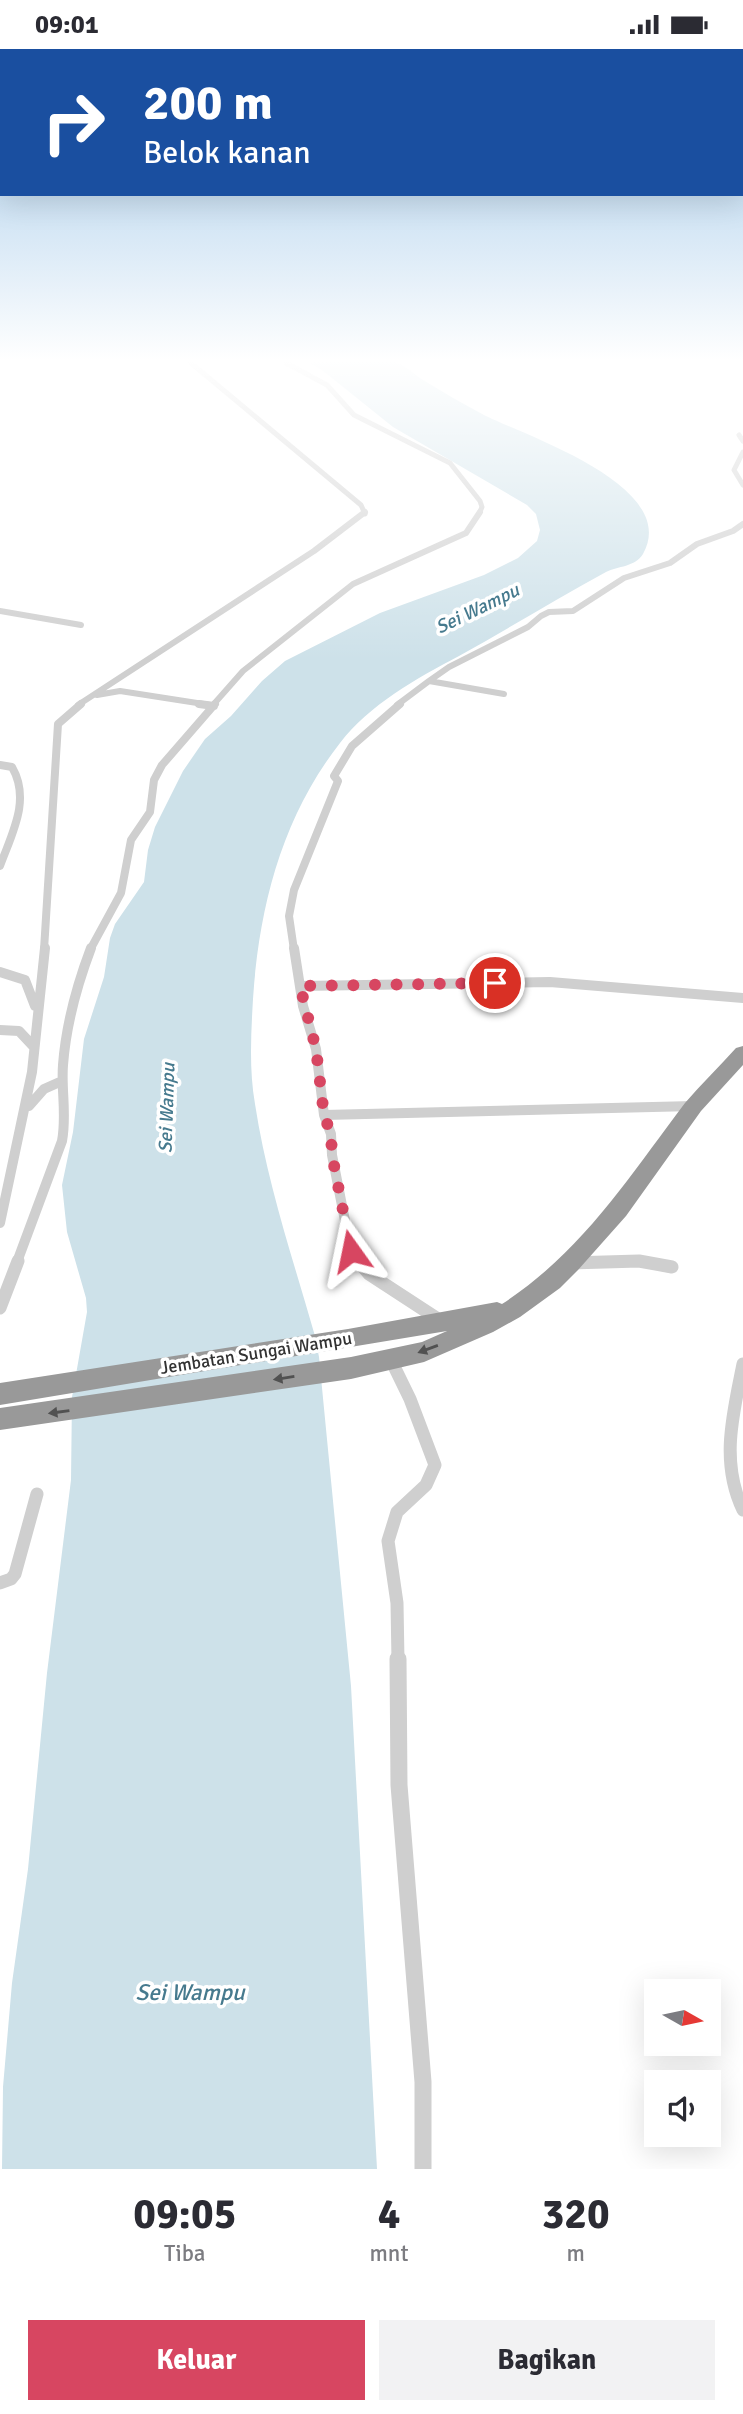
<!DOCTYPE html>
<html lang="id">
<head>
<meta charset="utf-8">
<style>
  :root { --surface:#fff; --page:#f2f2f3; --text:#2b2b33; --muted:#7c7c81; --accent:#d74661 }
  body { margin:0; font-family:Signika,sans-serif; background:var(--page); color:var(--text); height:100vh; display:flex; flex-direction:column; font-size:26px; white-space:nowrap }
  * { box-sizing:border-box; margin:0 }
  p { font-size:23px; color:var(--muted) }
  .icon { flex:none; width:38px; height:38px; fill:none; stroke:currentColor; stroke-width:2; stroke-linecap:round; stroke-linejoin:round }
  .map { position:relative; height:2120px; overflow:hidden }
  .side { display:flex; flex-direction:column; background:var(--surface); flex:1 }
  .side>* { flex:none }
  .top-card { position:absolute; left:0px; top:0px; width:744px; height:147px; box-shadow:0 7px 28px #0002; background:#1a4fa0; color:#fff; overflow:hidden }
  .needle { width:46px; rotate:99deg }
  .controls { position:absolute; left:644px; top:1930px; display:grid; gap:14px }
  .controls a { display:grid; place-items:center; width:77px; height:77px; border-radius:0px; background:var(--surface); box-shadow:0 7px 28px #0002; font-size:35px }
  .pin { position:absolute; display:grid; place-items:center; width:60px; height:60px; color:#fff; margin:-30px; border:4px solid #fff; border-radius:50%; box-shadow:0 2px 7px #0007 }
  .me { position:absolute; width:77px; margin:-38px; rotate:348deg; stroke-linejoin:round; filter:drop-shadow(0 0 5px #0008) }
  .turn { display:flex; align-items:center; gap:24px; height:147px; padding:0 28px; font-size:32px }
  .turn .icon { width:91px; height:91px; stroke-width:2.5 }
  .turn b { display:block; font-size:49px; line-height:60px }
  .eta { display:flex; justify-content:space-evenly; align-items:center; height:119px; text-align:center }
  .eta b { font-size:42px; font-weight:800; line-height:49px }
  .action { display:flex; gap:14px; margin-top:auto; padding:14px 28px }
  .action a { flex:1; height:80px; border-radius:0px; background:var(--accent); color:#fff; font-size:28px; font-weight:800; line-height:80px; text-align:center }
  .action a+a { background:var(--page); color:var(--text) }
  .status { display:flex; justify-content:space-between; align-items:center; height:49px; padding:0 35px; background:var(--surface); direction:ltr }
  .status svg { height:19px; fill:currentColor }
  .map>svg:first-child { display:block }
  .water { fill:#cde1e9 }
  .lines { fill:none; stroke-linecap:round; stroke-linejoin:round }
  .street-far5 { stroke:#cfcfcf; stroke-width:5 }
  .street-far4 { stroke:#cfcfcf; stroke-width:6 }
  .street-far3 { stroke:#cfcfcf; stroke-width:8 }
  .street-far2 { stroke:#cfcfcf; stroke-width:10 }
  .street-far1 { stroke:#cfcfcf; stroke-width:13 }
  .street { stroke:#cfcfcf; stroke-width:17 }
  .highway { fill:#999; fill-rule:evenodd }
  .oneway { fill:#515151 }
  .route { stroke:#d74661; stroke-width:12; stroke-dasharray:0 21.6 }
  .labels { text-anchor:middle; stroke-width:7; stroke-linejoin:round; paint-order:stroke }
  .street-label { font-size:18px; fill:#323232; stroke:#fff }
  .water-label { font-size:19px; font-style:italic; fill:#467a8e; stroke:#fff }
  .near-water-label { font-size:23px; font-style:italic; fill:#467a8e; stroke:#fff }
</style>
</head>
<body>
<div class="status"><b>09:01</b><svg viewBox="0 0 49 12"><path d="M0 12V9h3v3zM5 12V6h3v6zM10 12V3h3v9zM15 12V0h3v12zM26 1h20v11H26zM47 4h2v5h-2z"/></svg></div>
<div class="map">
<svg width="743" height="2120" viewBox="0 0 743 2120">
  <rect width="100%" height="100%" fill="#fff"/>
  <path class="water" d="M309 314C327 314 386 309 400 315 408 319 415 326 423 331 443 343 463 355 484 366 525 387 681 437 643 505 635 518 618 517 606 523 556 550 508 580 459 607 417 629 369 656 340 694 282 768 259 858 253 950 251 985 249 1021 255 1055 267 1134 293 1210 315 1287L319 1308 351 1637 377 2120H2L3 2038 12 1934 28 1820 47 1624 71 1431 72 1348 87 1263 86 1249 67 1183 62 1136 73 1083 84 990 104 928 110 889 115 875 144 833 148 801 155 778 183 722 205 690 231 667 262 632 285 612 380 564 484 526 518 509 537 492 540 481 536 465 527 456 393 378 322 321Z"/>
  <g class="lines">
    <path class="street-far5" d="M191 314 361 456 365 465
      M286 314 327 336 354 366 450 414 480 452 482 458 479 465
      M739 386 743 392
      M743 403 734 421 743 436"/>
    <path class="street-far4" d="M0 562 81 576
      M429 632 449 618 528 578 541 567 549 563 573 562 624 529 670 514 697 495 733 482 743 475
      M97 646 120 642 210 656
      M78 656 314 502 365 463
      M213 656 243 622 353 535 466 484 480 463
      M397 656 429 632 504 645"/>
    <path class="street-far3" d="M199 655 214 657
      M0 716 12 718C31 751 12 784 0 817
      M44 901 58 675 81 655
      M90 901 121 844 131 791 150 763 154 731 162 716 215 655
      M294 901 289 867 294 841 338 732 334 727 352 697 400 655"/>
    <path class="street-far2" d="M294 899 303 957 316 1000 324 1066 331 1085 332 1106 351 1202 360 1213
      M0 923 25 931 35 957
      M300 937 550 933 743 949
      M0 981 19 982 34 998
      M29 1057 44 1040 62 1032
      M324 1066 694 1057
      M0 1174 32 1023 45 899
      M17 1213 62 1092C67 1066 61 1041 63 1016 66 976 77 936 91 899
      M595 1213H646"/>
    <path class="street-far1" d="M358 1212 369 1225 441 1272
      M570 1214 639 1212 672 1218
      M0 1259 18 1212
      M390 1309 410 1350 435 1416 426 1436 397 1463 388 1492 397 1554 398 1612
      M743 1315C733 1365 720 1413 743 1461
      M0 1534 11 1530 15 1525 37 1445"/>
    <path class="street" d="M398 1610 399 1736 423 2033V2120"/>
    <path class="highway" d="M743 997V1016L701 1062 626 1167 578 1221 560 1239 520 1268 493 1283 424 1313 351 1330 0 1381V1359L351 1308 422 1293 447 1282 0 1356V1334L348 1280 497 1253 502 1255C582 1203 629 1128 685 1054 701 1035 720 1017 736 999Z"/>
  </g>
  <defs><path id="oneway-solid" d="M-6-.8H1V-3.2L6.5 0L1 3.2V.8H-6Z" transform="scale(1.75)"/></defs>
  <g class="oneway">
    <use href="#oneway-solid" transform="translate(428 1300) rotate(160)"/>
    <use href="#oneway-solid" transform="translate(284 1329) rotate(171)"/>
    <use href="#oneway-solid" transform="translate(59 1363) rotate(172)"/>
  </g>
  <linearGradient id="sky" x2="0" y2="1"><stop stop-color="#9dc6e8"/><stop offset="0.51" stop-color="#fff"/><stop offset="1" stop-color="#fff" stop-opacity="0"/></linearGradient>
  <rect width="743" height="611" fill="url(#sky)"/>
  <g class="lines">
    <path class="route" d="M351 1202 332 1106 331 1085 324 1066 316 1000 300 937 495 934"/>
  </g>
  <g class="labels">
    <g class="street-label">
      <text transform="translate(256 1304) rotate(-9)" y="6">Jembatan Sungai Wampu</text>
    </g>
    <g class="water-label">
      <text transform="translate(477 559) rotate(-26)" y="7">Sei Wampu</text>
      <text transform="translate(166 1059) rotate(-88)" y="7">Sei Wampu</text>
    </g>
    <g class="near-water-label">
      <text x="190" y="1951">Sei Wampu</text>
    </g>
  </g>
</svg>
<div class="controls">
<a><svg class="needle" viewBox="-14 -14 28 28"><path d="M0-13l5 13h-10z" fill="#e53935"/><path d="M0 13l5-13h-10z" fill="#7c7c81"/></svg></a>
<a><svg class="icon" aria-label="sound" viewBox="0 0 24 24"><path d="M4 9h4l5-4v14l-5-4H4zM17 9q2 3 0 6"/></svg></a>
</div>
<div class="pin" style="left:495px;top:934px;background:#d93025"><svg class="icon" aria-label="arrive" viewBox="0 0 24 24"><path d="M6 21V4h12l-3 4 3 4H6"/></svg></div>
<svg class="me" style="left:351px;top:1202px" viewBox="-20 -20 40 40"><path d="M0-17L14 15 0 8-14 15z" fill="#d74661" stroke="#fff" stroke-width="4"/></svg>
<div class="top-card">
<div class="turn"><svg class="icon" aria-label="right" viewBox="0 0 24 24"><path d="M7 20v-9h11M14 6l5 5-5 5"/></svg><div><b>200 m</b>Belok kanan</div></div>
</div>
</div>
<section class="side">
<div class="eta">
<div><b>09:05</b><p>Tiba</p></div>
<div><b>4</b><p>mnt</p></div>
<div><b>320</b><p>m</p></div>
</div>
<div class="action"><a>Keluar</a><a>Bagikan</a></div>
</section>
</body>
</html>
